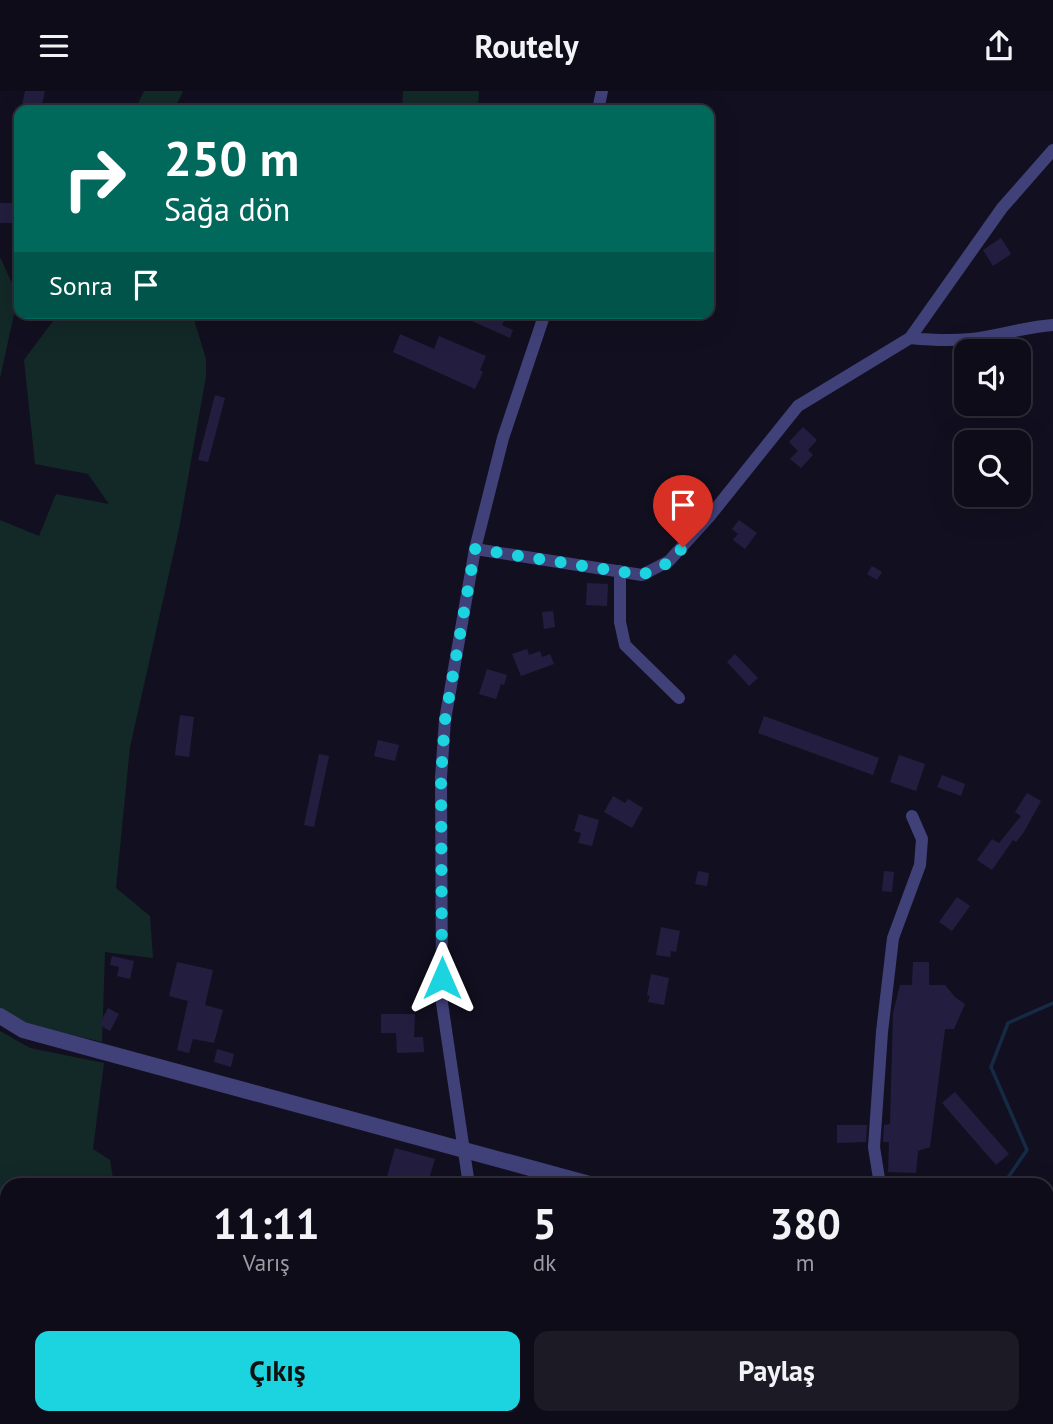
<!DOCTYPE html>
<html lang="tr">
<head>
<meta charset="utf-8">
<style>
  :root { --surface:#0e0c18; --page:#1c1a25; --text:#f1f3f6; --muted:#9b9ba2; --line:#2e2c37; --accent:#1bd4df }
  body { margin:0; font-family:"PT Sans",sans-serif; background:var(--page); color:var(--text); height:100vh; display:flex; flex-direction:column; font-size:26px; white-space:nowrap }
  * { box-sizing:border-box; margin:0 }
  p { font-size:23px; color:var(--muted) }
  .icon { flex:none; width:38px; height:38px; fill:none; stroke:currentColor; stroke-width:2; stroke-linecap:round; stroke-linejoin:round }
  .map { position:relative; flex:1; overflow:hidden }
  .panel { position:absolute; left:0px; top:1087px; width:1054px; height:247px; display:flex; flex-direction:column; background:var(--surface); border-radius:21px 21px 0 0; box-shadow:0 7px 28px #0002,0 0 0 2px var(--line) }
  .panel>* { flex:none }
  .guide { position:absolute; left:14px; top:14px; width:700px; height:214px; border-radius:14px; box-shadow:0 7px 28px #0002,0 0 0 2px var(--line); background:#00695c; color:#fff; overflow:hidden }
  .controls { position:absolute; left:954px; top:248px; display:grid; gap:14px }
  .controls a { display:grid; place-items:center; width:77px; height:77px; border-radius:14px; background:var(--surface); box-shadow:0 7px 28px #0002,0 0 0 2px var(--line); font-size:35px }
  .pin { position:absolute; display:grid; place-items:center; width:60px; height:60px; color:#fff; margin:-72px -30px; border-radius:50% 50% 50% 0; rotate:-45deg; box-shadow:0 0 7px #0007 }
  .pin .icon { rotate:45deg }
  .me { position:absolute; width:77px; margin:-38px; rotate:0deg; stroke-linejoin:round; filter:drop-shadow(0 0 5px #0008) }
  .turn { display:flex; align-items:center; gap:24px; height:147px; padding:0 35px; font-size:32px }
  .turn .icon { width:91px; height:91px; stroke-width:2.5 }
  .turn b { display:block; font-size:49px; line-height:60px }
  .then { display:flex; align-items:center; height:66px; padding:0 35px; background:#0003; gap:14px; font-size:26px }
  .eta { display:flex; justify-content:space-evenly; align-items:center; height:119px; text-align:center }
  .eta b { font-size:42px; font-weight:700; line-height:49px }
  .primary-button { display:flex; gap:14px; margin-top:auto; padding:14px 35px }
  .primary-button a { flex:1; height:80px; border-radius:14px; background:var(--accent); color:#111; font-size:28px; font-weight:700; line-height:80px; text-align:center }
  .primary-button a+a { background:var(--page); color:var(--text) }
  header { display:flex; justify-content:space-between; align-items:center; height:91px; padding:0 35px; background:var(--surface); font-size:32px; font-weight:700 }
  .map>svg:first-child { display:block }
  .green { fill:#132927 }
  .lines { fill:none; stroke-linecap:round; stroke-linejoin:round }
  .stream { stroke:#152a45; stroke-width:3.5 }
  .building { fill:#231e3f }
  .minor { stroke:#404179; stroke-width:12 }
  .tertiary { stroke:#404179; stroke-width:16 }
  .route { stroke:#1bd4df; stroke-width:12; stroke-dasharray:0 21.6 }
</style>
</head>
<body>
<header><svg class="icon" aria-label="menu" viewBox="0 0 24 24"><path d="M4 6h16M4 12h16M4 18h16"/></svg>Routely<svg class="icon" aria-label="share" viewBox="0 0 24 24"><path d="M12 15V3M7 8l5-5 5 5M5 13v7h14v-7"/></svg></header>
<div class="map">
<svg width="1053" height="1333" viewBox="0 0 1053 1333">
  <rect width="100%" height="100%" fill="#121020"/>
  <path class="green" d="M144 0H183L174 19 160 15 157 19H135Z
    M403 0H479L478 19H402Z
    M0 166 18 205 0 287Z
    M59 222H192L206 268V285L179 438 130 656 116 797 150 825 153 867 105 861 102 951 18 931 0 919V429L39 445 56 403 109 413 88 383 35 373 24 269Z
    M0 940 30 957 104 972 93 1058 110 1069 114 1094H7V1326L164 1327 161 1333H0Z"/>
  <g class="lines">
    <path class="stream" d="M993 1094 1007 1088 1027 1059 991 976 1008 932 1053 912
      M766 1333 771 1326"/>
  </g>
  <path class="building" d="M25 0H45L41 18 22 14Z
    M0 112H16L15 132H0Z
    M1001 147 1011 163 993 175 983 159Z
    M454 222H508L502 234 513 239 510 247Z
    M400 243 434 258 439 245 486 265 480 279 483 281 475 298 393 261Z
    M215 304 225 307 208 371 198 369Z
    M803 336 817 349 808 359 813 364 801 377 790 368 798 360 789 351Z
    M739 429 757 442 745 458 733 449 738 443 732 438Z
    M872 475 882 481 877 489 867 483Z
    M587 492 608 493 607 515 586 514Z
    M553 520 555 536 544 538 542 521Z
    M527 558 529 564 540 560 542 566 550 563 554 573 521 585 512 563Z
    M735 563 758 587 749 595 727 571Z
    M487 578 507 584 504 594 501 593 496 608 479 603Z
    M180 624 194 626 189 666 175 664Z
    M764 625 879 667 873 684 758 642Z
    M378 649 399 654 395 670 374 665Z
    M319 663 329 665 314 736 304 734Z
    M899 664 925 673 916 700 890 691Z
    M942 684 965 693 961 705 937 696Z
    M1027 702 1041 710 1024 741 1016 751 1013 749 992 779 977 769 992 748 999 752 1021 725 1015 721Z
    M613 705 625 712 628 708 643 717 632 737 604 721Z
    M579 723 599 729 592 755 578 752 581 742 574 740Z
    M698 780 709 782 707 795 695 793Z
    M884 780 894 781 892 801 882 800Z
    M957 806 970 815 952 840 939 831Z
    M661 836 680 840 676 861 671 860 670 866 656 864Z
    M112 865 134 870 130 888 117 885 119 876 110 874Z
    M177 871 213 879 205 914 223 919 214 952 193 948 189 962 177 959 188 910 169 905Z
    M913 871H929V894H945L955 906 965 913 954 938H945L930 1056 918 1060 916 1082 888 1081 889 1051H883L884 1034 890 1033 893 922 900 894H912Z
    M651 883 669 887 664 914 648 911 650 905 647 904Z
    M108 917 119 923 110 940 99 934Z
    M381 923H415L414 946H423L424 961 397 962 396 942H381Z
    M217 958 234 963 231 976 214 971Z
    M955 1001 1009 1063 996 1074 942 1012Z
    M837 1034H867L866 1051 837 1052Z
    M395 1057 435 1068 427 1094H393L395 1089 387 1086Z"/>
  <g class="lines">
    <path class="minor" d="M598 19 602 0
      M910 247C930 249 951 250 971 248 999 245 1024 236 1053 234
      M475 458 642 484 669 470 709 426 798 315 910 247 1002 117 1053 59
      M620 480V531L625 554 679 607
      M469 1094 442 912 441 686 445 629 475 458 503 347 545 222
      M880 1094 874 1056 882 941 893 847 920 774 922 748 912 725
      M459 1333 461 1326"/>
    <path class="tertiary" d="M0 925 23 939 593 1094
      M1046 1288 1053 1292"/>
  </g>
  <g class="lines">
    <path class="route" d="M442 887 441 686 445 629 475 458 642 484 670 471 683 456"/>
  </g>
</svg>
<div class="controls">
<a><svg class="icon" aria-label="sound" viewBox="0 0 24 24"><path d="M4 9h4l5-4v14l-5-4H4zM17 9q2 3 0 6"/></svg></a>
<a><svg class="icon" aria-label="search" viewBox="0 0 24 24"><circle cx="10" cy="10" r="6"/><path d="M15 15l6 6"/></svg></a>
</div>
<div class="pin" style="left:683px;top:456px;background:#d93025"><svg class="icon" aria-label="arrive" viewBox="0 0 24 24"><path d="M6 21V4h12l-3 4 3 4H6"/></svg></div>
<svg class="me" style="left:442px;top:887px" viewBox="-20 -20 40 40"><path d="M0-17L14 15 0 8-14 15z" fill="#1bd4df" stroke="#fff" stroke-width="4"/></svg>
<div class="guide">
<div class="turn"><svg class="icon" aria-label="right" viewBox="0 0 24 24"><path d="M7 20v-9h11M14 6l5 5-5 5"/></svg><div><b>250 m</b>Sağa dön</div></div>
<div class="then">Sonra<svg class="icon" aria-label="arrive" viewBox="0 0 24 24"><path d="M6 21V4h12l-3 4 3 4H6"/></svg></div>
</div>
<section class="panel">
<div class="eta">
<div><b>11:11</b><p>Varış</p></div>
<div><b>5</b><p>dk</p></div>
<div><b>380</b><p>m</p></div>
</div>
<div class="primary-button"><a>Çıkış</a><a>Paylaş</a></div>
</section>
</div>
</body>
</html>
